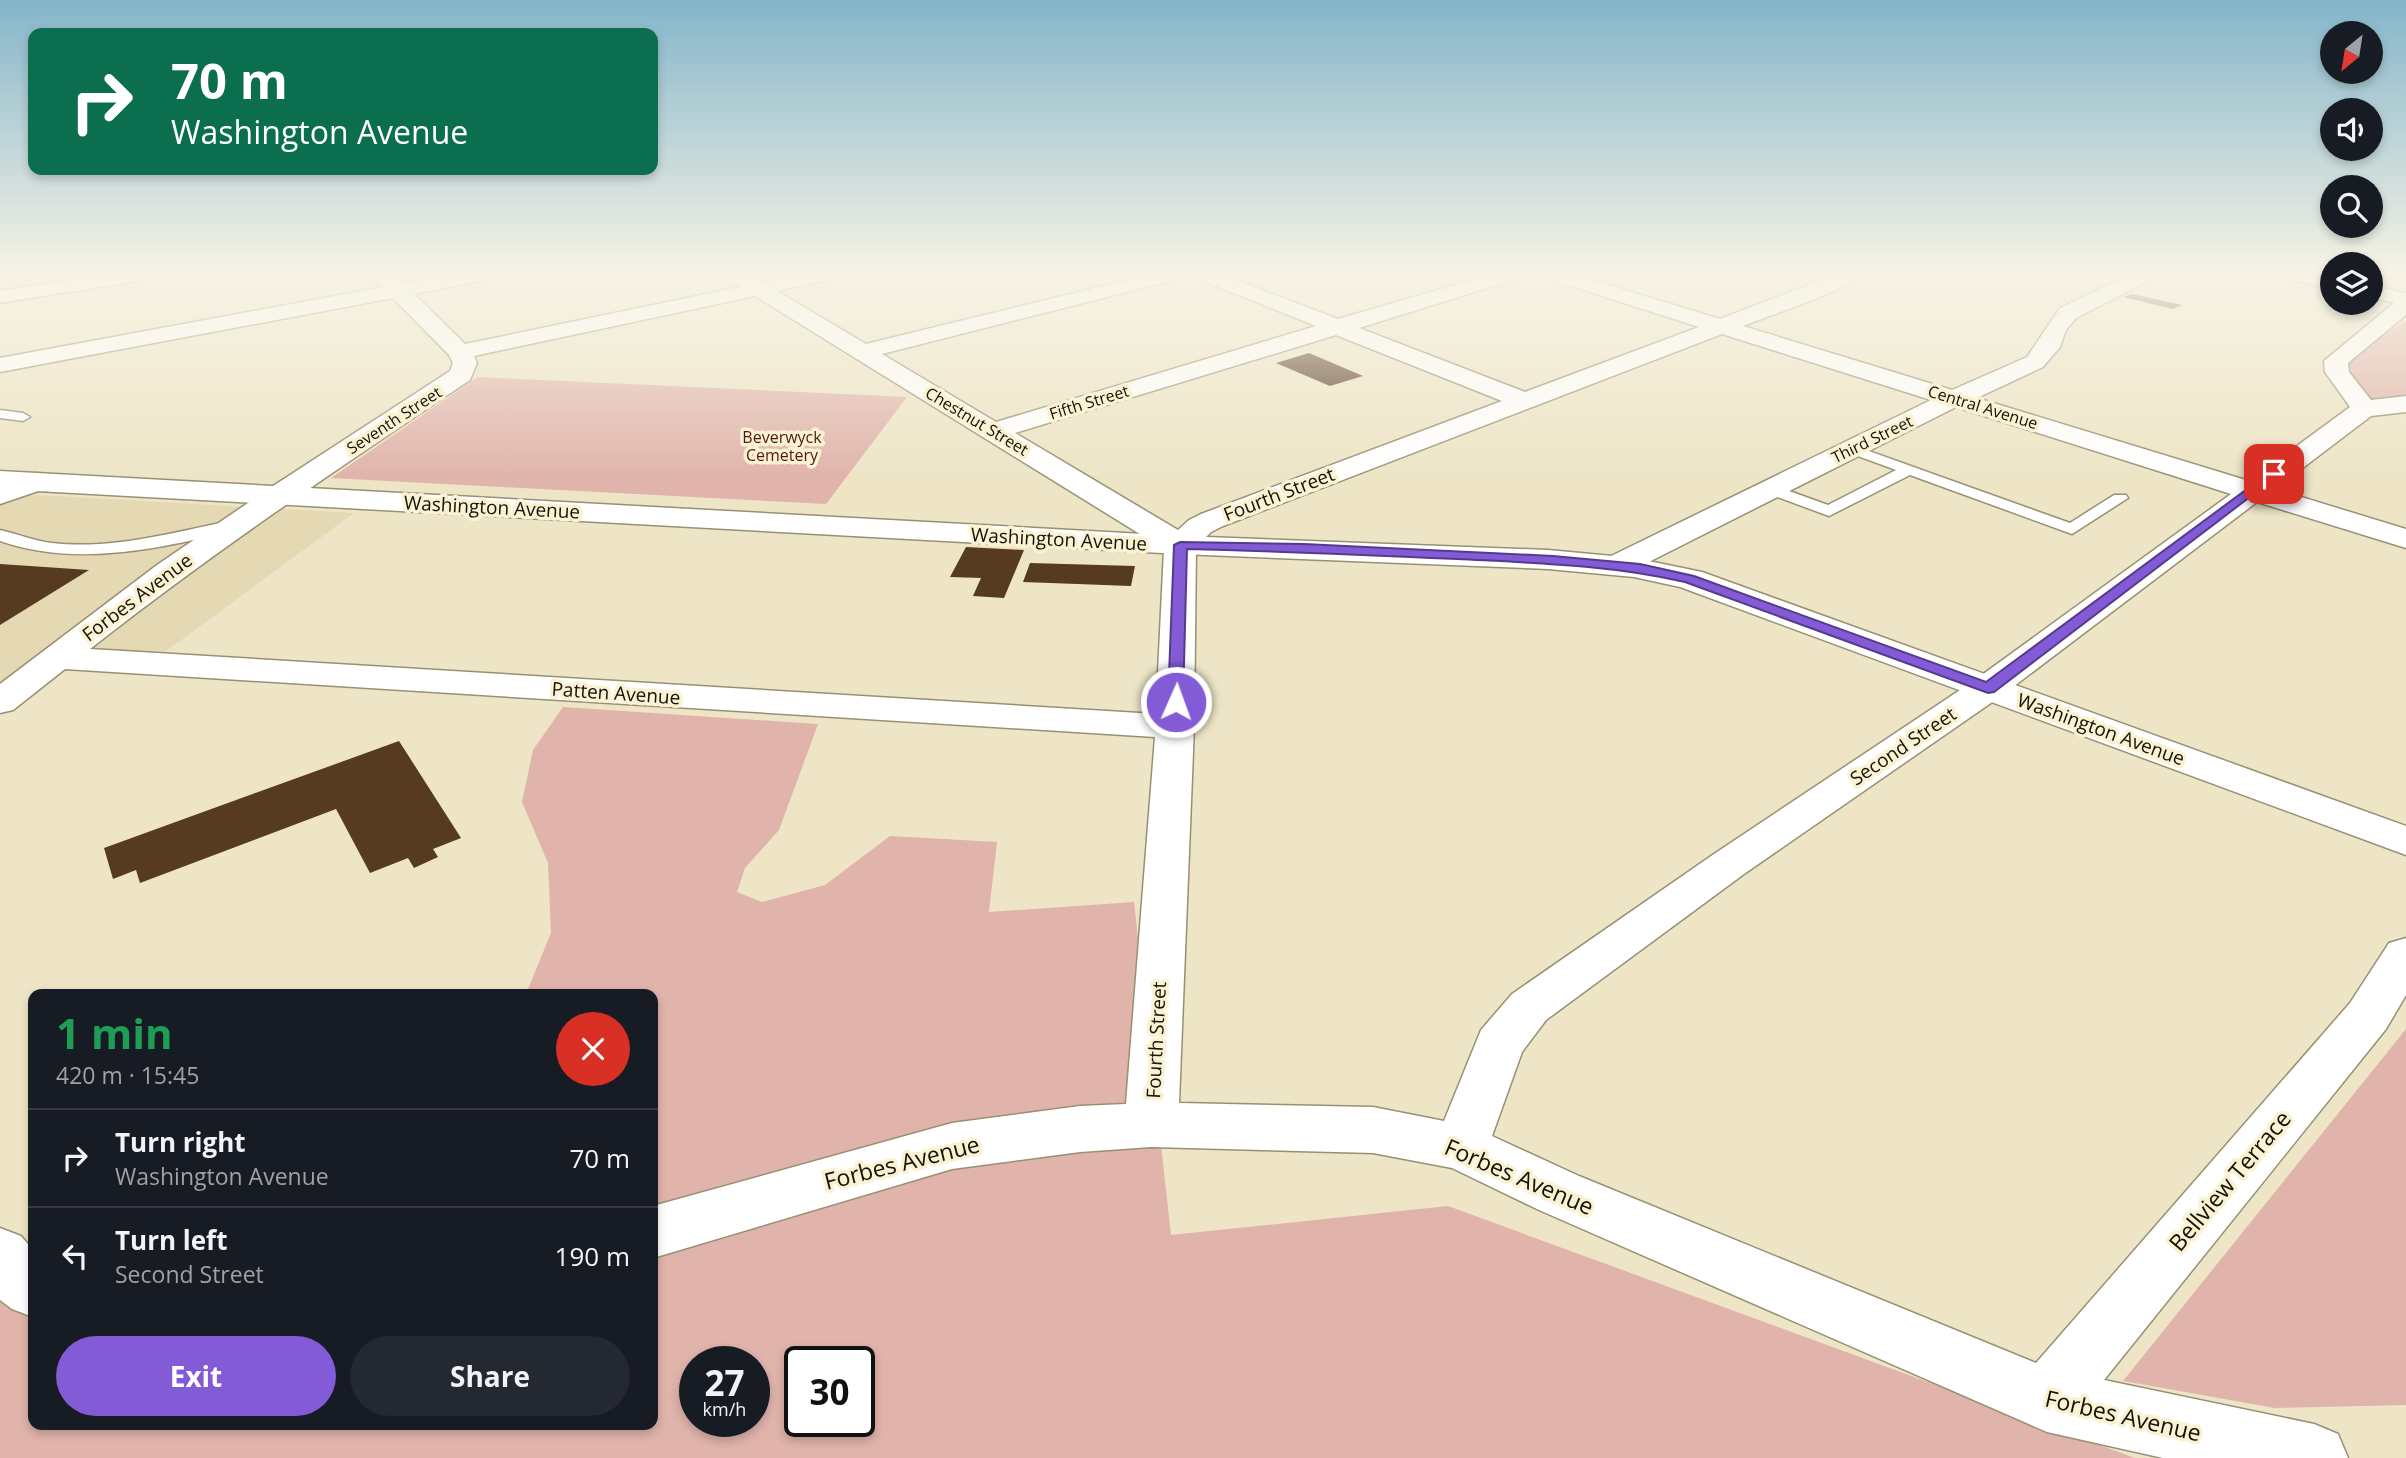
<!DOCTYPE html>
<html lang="en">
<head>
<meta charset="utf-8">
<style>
  :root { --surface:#171b24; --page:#242831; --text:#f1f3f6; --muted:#9ea1a6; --line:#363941; --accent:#835bd6 }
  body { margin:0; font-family:"Open Sans",sans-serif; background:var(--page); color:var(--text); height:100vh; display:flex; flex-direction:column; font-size:26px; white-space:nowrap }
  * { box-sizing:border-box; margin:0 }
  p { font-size:23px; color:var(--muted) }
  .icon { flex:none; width:38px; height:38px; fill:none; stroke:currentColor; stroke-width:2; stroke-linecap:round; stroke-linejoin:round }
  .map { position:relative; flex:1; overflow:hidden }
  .drawer { position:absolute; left:28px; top:989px; width:630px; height:441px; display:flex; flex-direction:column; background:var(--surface); border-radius:14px; box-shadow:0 4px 10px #0003 }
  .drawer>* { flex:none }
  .guide { position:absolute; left:28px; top:28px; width:630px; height:147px; border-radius:14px; box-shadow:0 4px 10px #0003; background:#0b6e4f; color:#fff; overflow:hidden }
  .needle { width:46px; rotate:210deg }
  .tools { position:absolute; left:2320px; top:21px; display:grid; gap:14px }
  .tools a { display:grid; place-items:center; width:63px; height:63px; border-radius:50%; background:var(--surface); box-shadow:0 4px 10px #0003; font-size:35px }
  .speed { position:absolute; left:679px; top:1346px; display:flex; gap:14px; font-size:35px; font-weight:700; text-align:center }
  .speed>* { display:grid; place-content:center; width:91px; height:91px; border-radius:50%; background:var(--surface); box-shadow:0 4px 10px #0003; line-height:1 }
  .speed small { font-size:18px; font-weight:400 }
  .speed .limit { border:4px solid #111; border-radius:10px; background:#fff; color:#111 }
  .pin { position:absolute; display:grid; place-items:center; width:60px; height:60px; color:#fff; margin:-30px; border-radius:14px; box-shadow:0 4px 10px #0006 }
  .me { position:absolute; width:77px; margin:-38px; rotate:2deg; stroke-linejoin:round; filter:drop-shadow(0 0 5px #0008) }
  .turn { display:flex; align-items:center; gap:24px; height:147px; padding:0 28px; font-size:32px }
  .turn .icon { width:91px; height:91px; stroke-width:2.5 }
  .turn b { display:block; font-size:49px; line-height:60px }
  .round { display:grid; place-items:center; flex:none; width:74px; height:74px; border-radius:37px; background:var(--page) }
  .overview { display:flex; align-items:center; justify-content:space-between; height:119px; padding:0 28px }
  h1 { font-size:42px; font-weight:700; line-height:52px; color:#1e9e55 }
  .primary-button { display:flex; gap:14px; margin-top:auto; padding:14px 28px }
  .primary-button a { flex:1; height:80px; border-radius:42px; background:var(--accent); color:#fff; font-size:28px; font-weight:700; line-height:80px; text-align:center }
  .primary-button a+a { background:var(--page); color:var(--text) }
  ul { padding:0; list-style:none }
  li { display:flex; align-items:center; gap:21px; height:98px; padding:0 28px; border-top:2px solid var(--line) }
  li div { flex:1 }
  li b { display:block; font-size:26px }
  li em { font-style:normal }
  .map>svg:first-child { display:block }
  .built { fill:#e4d9b3 }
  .green { fill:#e0b3ab; fill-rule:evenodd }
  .building { fill:#563b21 }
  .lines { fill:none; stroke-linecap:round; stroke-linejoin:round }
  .service-casing { stroke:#989073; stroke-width:3 }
  .minor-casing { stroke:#989073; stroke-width:3 }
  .tertiary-casing { stroke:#989073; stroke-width:3 }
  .service { fill:#fff; fill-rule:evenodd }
  .minor { fill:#fff; fill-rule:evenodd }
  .tertiary { fill:#fff; fill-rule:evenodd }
  .route { fill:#835bd6; stroke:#553b8b; stroke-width:2 }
  .labels { text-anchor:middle; stroke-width:7; stroke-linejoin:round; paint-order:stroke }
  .far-street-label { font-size:16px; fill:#151207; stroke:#faf2d3 }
  .far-park-label { font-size:16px; fill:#511911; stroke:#faf2d3 }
  .street-label { font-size:19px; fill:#151207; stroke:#faf2d3 }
  .near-street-label { font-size:23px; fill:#151207; stroke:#faf2d3 }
</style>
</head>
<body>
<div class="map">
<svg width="2406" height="1458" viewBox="0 0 2406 1458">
  <rect width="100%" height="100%" fill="#ede5c6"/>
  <path class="built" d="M21 494 354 513 165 652 50 649 0 687V502Z"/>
  <path class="green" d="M2406 320V395L2371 400 2346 370 2349 360Z
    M478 377 907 397 826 504 331 478Z
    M563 707 818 724 779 830 745 868 737 892 762 902 825 885 890 836 997 842 989 912 1134 902 1171 1235 1448 1206 2135 1458H0V1273L33 1291V1424H653V994H526L551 933 548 863 522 802 533 750ZM695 1362H754V1421H695ZM800 1362H859V1421H800Z
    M2406 1029V1405L2275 1408 2123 1381Z"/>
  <path class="building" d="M2132 294 2182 305 2173 309 2123 297Z
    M1309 353 1363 376 1330 386 1276 363Z
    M966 547 1024 550 1004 598 973 596 981 578 950 577Z
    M1030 563 1135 566 1131 586 1023 582Z
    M0 564 89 570 0 625Z
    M399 741 461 838 433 849 438 857 414 868 408 858 370 873 336 809 140 883 136 870 113 879 104 848Z"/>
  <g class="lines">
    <defs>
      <path id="service" d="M0 410 23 413 30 417 23 421 0 418Z
        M1852 445 2070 523 2114 495H2126L2128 498 2072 534 1910 475 1829 516 1764 492 1762 489 1770 484 1828 505 1896 470 1847 452 1845 449Z
        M234 520 242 525 240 529C163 548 77 568 0 541V530C18 534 34 541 52 543 112 550 176 532 234 520Z"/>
      <path id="minor" d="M95 276H141L138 280 131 282 0 303V291Z
        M373 276H394L403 284 446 276H487L484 280 414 294 465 344 740 287 727 276H751L762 282 793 276H831L828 280 777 291 866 344 1144 276H1177L1174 280 882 354 996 422 1316 326 1201 280 1198 276H1225L1338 319 1486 276H1516L1513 280 1359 328 1525 392 1699 327 1552 280 1549 276H1579L1720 319 1832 276H1858C1850 289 1763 318 1743 326L1952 390 2027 357 2060 308 2128 276H2153L2150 280 2076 318 2066 330 2060 347 2043 367 1977 398 2249 481 2350 407 2325 372 2324 361 2394 303 2371 297V285L2406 293V315L2348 363 2349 372 2371 400 2406 396V412L2371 416 2275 489 2406 529V548L2257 502 2001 696 1744 874 1546 1020 1522 1052 1492 1136 1579 1176 2036 1363 2350 1003 2389 943 2406 938V995L2386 1029 2104 1380 2314 1424 2338 1434 2348 1458H2163L2047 1432 1539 1210 1452 1168 1373 1153 1151 1147 1080 1152 952 1169 653 1258V1206L952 1123 1080 1106 1126 1104 1155 737 65 669 13 710 0 713V684L157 565 267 490 450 371 453 363 449 355 393 298 0 372V358L383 287ZM755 296 1164 549 1156 714 90 649C212 553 340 467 470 380L477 363 474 356ZM1722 334 1931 400 1607 558 1602 565 1607 572 1618 575 1629 572 1956 407 2231 494 1975 680 1714 854 1512 994 1481 1030 1444 1121 1373 1107 1179 1103 1194 727 1196 547 1211 532 1223 526ZM1336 335 1502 401 1201 514 1189 520 1178 530 1015 433Z
        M2289 276 2333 277V289L2292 280Z
        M37 473 47 476 51 482 47 488 0 504V485Z
        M0 1228 21 1236 33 1250V1317L12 1309 0 1300Z"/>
      <path id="tertiary" d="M0 471 1180 536 1548 550 1634 558 1702 572 2406 826V855L1680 587 1634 577 1548 569 1180 554 0 489Z"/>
    </defs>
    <use href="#service" class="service-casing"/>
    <use href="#minor" class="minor-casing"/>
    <use href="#tertiary" class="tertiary-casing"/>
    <use href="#service" class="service"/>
    <use href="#minor" class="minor"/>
    <use href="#tertiary" class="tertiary"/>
  </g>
  <linearGradient id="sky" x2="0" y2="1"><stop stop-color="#84b5ca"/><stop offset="0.57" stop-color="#f7f3e5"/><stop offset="1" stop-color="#f7f3e5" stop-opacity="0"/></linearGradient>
  <rect width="2406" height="480" fill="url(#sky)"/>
  <path class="route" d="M2270 472 2280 474 1994 692 1988 693 1685 582C1611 565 1535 563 1458 559 1368 555 1277 551 1187 549L1183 702 1176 707 1168 702 1174 545 1180 542 1304 544 1553 556 1640 564 1694 576 1986 682Z"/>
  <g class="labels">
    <g class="far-street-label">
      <text transform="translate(1089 402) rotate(-17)" y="6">Fifth Street</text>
      <text transform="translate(1983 407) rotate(17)" y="6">Central Avenue</text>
      <text transform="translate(394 420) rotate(-33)" y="6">Seventh Street</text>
      <text transform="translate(977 421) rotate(31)" y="6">Chestnut Street</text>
      <text transform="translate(1872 439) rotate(-26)" y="6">Third Street</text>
    </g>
    <g class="far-park-label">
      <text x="782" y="443">Beverwyck<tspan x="782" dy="18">Cemetery</tspan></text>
    </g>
    <g class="street-label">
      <text transform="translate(1279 494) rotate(-21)" y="7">Fourth Street</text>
      <text transform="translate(492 507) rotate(3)" y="7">Washington Avenue</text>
      <text transform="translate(1059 539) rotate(3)" y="7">Washington Avenue</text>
      <text transform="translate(137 597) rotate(-37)" y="7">Forbes Avenue</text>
      <text transform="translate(616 693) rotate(4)" y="7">Patten Avenue</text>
      <text transform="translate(2101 729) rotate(20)" y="7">Washington Avenue</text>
      <text transform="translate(1903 746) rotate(-34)" y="7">Second Street</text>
      <text transform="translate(1156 1040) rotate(-87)" y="7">Fourth Street</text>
    </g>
    <g class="near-street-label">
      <text transform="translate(902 1163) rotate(-14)" y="8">Forbes Avenue</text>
      <text transform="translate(1519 1177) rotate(23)" y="8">Forbes Avenue</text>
      <text transform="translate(2230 1181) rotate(-50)" y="8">Bellview Terrace</text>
      <text transform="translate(2123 1416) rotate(13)" y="8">Forbes Avenue</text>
    </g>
  </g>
</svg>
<div class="tools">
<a><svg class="needle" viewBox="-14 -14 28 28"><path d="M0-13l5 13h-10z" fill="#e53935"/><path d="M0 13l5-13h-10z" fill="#9ea1a6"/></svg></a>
<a><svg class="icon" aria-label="sound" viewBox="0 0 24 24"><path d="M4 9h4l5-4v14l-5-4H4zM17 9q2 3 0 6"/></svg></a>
<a><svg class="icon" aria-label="search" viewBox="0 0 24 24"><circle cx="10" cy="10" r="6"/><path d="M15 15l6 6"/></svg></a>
<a><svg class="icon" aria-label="layers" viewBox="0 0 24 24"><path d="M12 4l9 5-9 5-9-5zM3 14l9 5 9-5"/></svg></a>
</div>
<div class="speed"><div>27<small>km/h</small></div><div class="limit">30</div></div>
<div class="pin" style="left:2274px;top:474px;background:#d93025"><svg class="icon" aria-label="arrive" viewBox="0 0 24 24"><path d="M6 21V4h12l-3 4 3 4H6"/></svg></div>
<svg class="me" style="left:1176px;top:702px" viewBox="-20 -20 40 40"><circle r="17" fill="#835bd6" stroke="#fff" stroke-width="3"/><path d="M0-11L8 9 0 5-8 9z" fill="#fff"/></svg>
<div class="guide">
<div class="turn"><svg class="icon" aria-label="right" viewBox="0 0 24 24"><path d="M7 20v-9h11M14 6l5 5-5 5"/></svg><div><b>70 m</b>Washington Avenue</div></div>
</div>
<section class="drawer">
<div class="overview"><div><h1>1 min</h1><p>420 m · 15:45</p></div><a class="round" style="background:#d93025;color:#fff"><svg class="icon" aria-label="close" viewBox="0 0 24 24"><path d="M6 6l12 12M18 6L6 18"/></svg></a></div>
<ul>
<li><svg class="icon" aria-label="right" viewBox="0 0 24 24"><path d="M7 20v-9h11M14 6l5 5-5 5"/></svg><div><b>Turn right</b><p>Washington Avenue</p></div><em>70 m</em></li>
<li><svg class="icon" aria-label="left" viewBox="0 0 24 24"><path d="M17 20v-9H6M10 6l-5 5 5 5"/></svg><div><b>Turn left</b><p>Second Street</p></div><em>190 m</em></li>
</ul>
<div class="primary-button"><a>Exit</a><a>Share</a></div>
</section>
</div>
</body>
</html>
